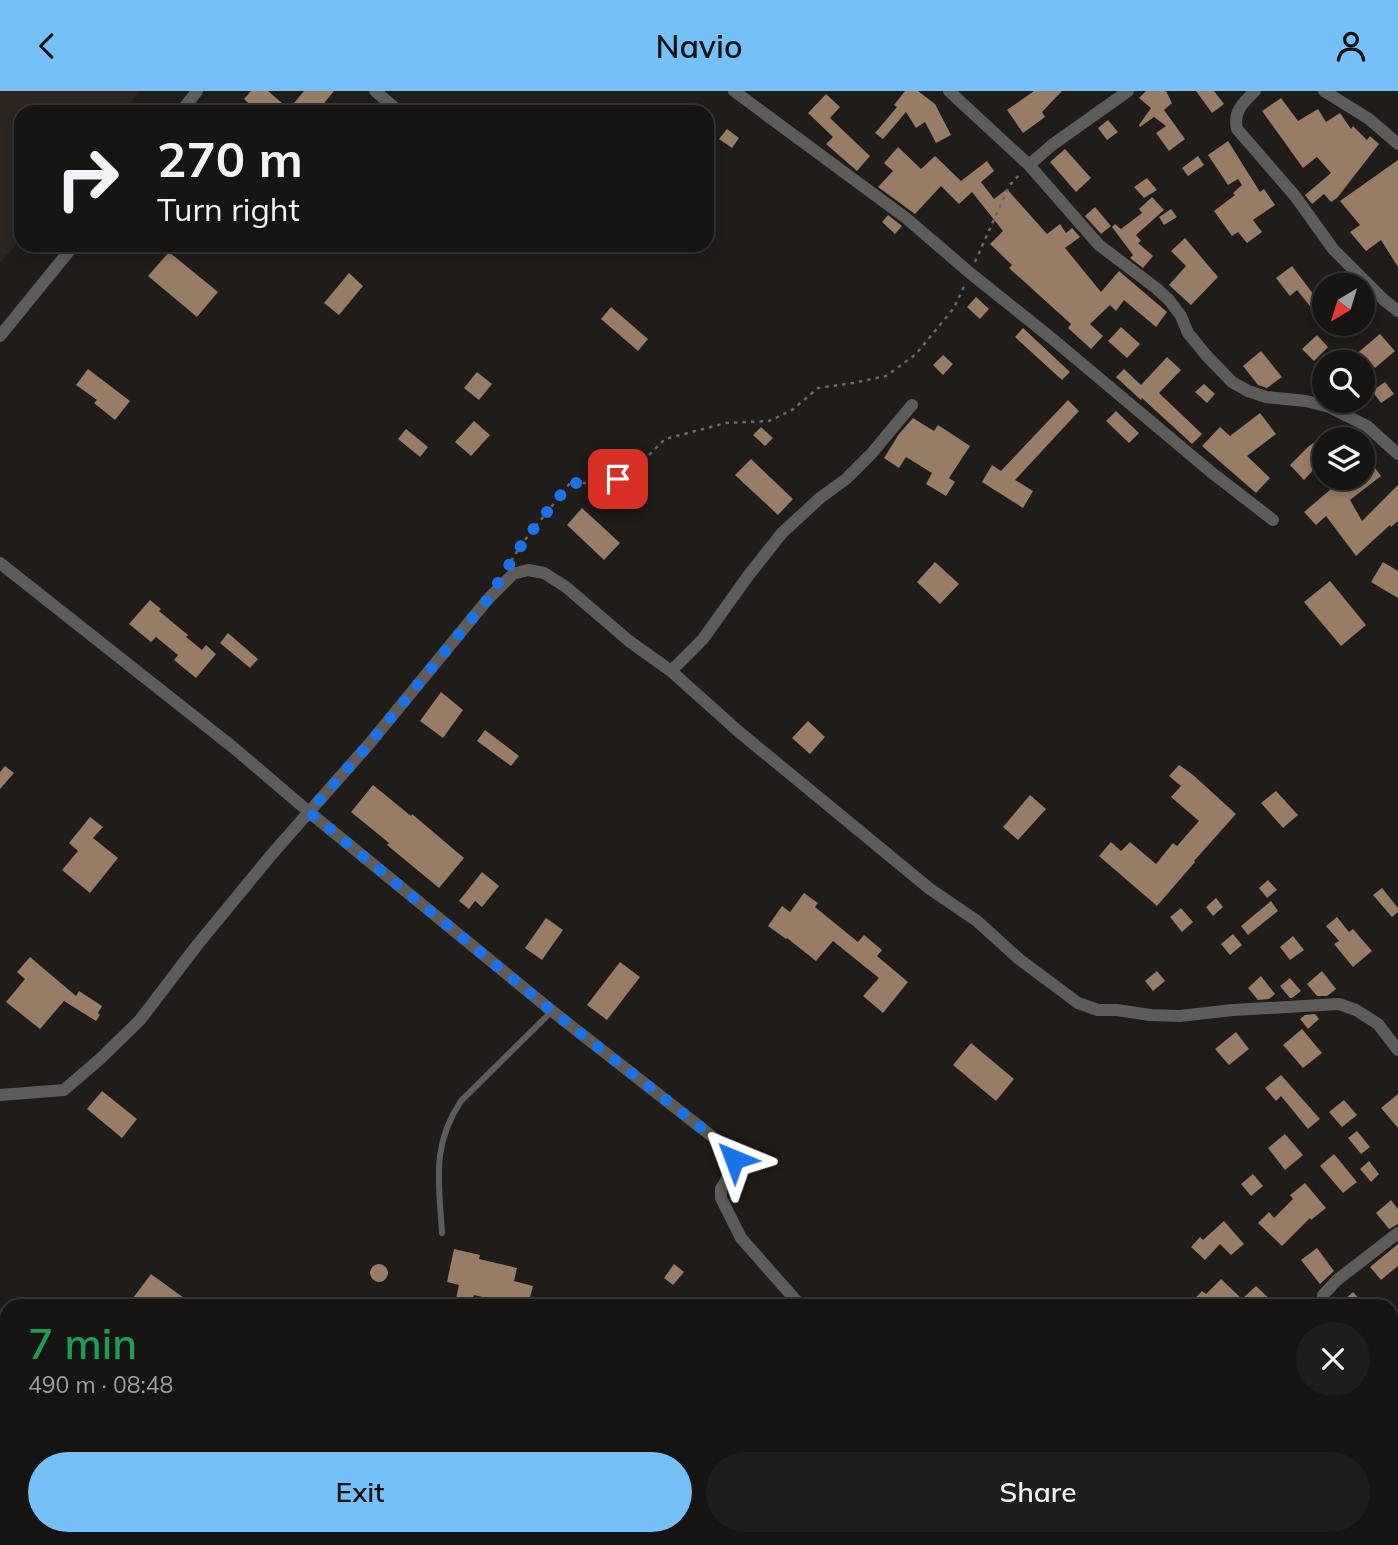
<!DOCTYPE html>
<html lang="en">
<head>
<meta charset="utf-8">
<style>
  :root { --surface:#171513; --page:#201e1c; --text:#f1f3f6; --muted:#9e9fa0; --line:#363433; --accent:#75c0f6 }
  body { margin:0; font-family:Mulish,sans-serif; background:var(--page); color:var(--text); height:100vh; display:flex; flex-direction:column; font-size:26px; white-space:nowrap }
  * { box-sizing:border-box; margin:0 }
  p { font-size:23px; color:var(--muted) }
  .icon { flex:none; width:38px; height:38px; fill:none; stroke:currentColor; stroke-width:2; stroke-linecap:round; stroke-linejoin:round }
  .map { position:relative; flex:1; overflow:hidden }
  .side { position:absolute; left:0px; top:1208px; width:1398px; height:247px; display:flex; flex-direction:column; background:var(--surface); border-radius:21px 21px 0 0; box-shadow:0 4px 10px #0003,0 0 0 2px var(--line) }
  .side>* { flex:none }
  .banner { position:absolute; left:14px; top:14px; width:700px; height:147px; border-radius:21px; box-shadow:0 4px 10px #0003,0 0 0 2px var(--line); background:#171513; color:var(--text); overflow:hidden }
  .needle { width:46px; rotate:218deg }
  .buttons { position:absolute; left:1312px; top:182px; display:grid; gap:14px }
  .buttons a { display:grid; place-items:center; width:63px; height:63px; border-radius:50%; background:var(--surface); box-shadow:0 4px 10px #0003,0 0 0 2px var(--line); font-size:35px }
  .pin { position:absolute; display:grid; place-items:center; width:60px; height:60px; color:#fff; margin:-30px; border-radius:14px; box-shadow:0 4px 10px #0006 }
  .me { position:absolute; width:77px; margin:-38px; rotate:316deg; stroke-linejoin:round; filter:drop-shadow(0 0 5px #0008) }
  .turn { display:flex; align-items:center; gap:24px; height:147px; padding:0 28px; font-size:32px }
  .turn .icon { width:91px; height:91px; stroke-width:2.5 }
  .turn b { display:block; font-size:49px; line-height:60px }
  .round { display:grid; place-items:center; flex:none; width:74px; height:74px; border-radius:37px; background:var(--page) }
  .overview { display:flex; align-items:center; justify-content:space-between; height:119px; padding:0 28px }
  h1 { font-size:42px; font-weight:600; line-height:52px; color:#1e9e55 }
  .action { display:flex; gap:14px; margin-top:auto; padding:14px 28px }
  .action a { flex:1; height:80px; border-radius:42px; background:var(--accent); color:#111; font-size:28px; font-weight:600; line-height:80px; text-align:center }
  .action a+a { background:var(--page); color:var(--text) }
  header { display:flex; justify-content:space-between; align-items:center; height:91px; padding:0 28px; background:var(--accent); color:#111; font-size:32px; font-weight:600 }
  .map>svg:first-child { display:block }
  .built { fill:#2d251f }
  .building { fill:#977c66 }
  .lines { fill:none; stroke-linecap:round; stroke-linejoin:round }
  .path { stroke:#6b6866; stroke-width:2.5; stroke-dasharray:3.5 5; stroke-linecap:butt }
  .lane { stroke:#5e5c5b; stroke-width:6 }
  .street { stroke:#5e5c5b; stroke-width:12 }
  .route { stroke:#1a73e8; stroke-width:12; stroke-dasharray:0 21.6 }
</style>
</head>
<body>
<header><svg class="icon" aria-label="back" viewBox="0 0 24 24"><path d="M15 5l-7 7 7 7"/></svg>Navio<svg class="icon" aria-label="person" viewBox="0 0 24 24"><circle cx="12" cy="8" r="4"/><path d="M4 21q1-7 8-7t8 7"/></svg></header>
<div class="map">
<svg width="1398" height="1454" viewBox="0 0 1398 1454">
  <rect width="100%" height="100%" fill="#1f1c19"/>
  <path class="built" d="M0 0H140L123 21H21V147L0 172Z"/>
  <path class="building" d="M251 0H268L289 18 304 0H334L317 21H258L244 8Z
    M905 0H918L935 13 951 44 936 52 925 31 916 37 906 21 883 48 875 42 897 16 894 14Z
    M1034 0H1062L1042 21 1045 26 1023 42 1007 19Z
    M1146 0H1166L1172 12 1164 19 1185 48 1169 60 1156 42 1166 35 1154 26 1140 36 1139 34 1151 17 1139 7Z
    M1196 0H1214L1224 13 1212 22Z
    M826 3 840 16 830 27 870 65 857 80 826 53 833 46 808 22Z
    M1281 7 1298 30 1318 18 1326 31 1340 22 1351 38 1353 35 1367 49 1370 45 1379 53 1337 107 1331 111 1324 103 1312 113 1305 104 1331 82 1317 66 1303 77 1262 20Z
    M1108 29 1118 41 1107 49 1098 37Z
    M727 38 739 47 732 57 719 48Z
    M1228 50 1260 101 1264 98 1275 114 1253 129 1262 141 1247 152 1238 141 1232 145 1214 120 1235 104 1233 102 1242 94 1238 88 1228 94 1208 64Z
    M898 56 921 78 935 65 961 90 987 70 994 80 981 91 994 108 1007 98 1047 143 1060 133 1066 142 1072 137 1080 146 1065 157 1101 201 1119 180 1167 221 1156 236 1124 209 1116 220 1110 214 1090 233 1103 245 1091 258 1068 237 1071 233 1009 177 1012 174 990 153 1003 140 972 101 959 113 941 95 915 123 878 96 893 80 884 72Z
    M1065 58 1091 87 1076 101 1050 71Z
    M1198 65 1204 74 1188 85 1182 77Z
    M1398 69V176L1381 149 1366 160 1350 141 1360 134 1340 110Z
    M1147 87 1157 99 1144 107 1134 96Z
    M1152 106 1164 119 1136 144 1141 150 1138 152 1153 165 1143 177 1130 167 1133 164 1112 136 1115 133 1121 138 1142 122 1139 118Z
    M1095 116 1111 135 1101 143 1085 125Z
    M1171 118 1177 126 1164 134 1159 126Z
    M888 124 902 135 895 143 882 131Z
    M1185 147 1218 186 1191 214 1169 194 1186 175 1171 160Z
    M169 161 218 201 197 226 148 185Z
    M1292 175 1314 204 1325 195V234L1297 199 1290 205 1276 187Z
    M349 182 363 195 339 224 324 212Z
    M976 206 989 218 980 228 967 216Z
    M611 216 648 248 638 260 601 228Z
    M1121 236 1140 253 1127 267 1108 250Z
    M1023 237 1070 281 1062 289 1015 246Z
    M1380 243 1395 260 1375 277 1370 271H1347Z
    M1317 244 1328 256 1314 270 1302 258Z
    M1261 260 1282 286 1267 297 1258 294 1243 275Z
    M943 264 953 273 943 284 933 274Z
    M1167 266 1181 279 1159 302 1202 343 1192 353 1142 307 1141 309 1116 286 1124 278 1141 294Z
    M88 278 130 310 115 329 94 312 97 309 76 294Z
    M477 281 492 293 479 309 464 297Z
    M1385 291 1394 303 1381 312 1372 300Z
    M1204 293 1215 303 1207 312 1195 301Z
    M1068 309 1079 320 1015 389 1033 400 1023 417 982 391 992 374 1001 380Z
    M1116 320 1139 342 1129 352 1106 330Z
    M1260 322 1276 343 1247 365 1270 387 1256 402 1202 355 1220 336 1230 345Z
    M913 327 934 340 938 334 970 355 949 387 955 391 946 405 926 393 932 382 906 366 899 377 884 367 899 343Z
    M474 330 490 344 471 365 455 351Z
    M761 336 773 347 765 355 753 344Z
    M406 338 428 356 420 366 398 348Z
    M1325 344V370L1318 374 1304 389 1290 374 1309 355Z
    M1363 361 1381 385 1350 409 1362 430 1398 394V430L1391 436 1390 434 1356 465 1326 425 1316 434 1304 421 1344 387H1363Z
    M751 368 793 408 778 424 735 384Z
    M582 417 620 452 604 469 567 434Z
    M935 471 959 493 940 513 917 491Z
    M1383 471 1398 480V507L1371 491Z
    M1330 490 1366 534 1341 555 1304 511Z
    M150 509 161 518 159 520 188 544 186 546 202 559 206 554 216 563 196 587 174 569 178 564 156 546 151 551 129 533Z
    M228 542 258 568 250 577 220 552Z
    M441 601 463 619 443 647 420 630Z
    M808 630 825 646 810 663 792 647Z
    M485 639 519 665 511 675 477 650Z
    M1179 674 1192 683 1236 723 1194 770 1195 771 1157 815 1099 765 1111 751 1121 760 1130 751 1156 773 1173 752 1177 755 1199 730 1171 706 1181 695 1169 685Z
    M5 675 14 682 0 698V681Z
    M373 694 411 725 412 723 464 767 439 797 387 754 389 752 351 721Z
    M1276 700 1298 724 1283 737 1261 712Z
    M1030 704 1046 718 1018 749 1003 736Z
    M90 726 103 736 93 747 118 767 90 802 62 779 78 760 69 752Z
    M482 781 499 795 482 816 475 810 469 818 459 810Z
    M1268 789 1277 799 1267 807 1259 797Z
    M1382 797 1398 817V821L1392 826 1373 804Z
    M804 802 818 812 815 816 858 851 864 844 882 859 877 865 908 891 883 922 863 905 879 887 833 850 816 870 787 847 786 848 768 835 782 815 790 821Z
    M1216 807 1223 816 1213 825 1206 816Z
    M1271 810 1278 820 1248 844 1241 835Z
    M1181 817 1193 831 1182 841 1170 826Z
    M1337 826 1349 841 1353 838 1372 860 1353 876 1334 853 1339 850 1326 835Z
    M546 827 563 839 542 869 525 857Z
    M1233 843 1242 854 1230 864 1221 853Z
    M1293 845 1304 859 1290 869 1280 856Z
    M30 866 76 905 79 900 102 915 98 922 100 924 96 930 64 910 40 938 6 911 25 888 17 881Z
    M620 871 640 886 607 929 587 914Z
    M1157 880 1165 890 1153 900 1145 890Z
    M1322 880 1336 898 1327 905H1317L1307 893Z
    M1261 885 1275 903 1269 908 1258 909 1248 897Z
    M1290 887 1301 900 1292 907H1290L1280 895Z
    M1315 923 1319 928 1308 938 1300 928 1305 924Z
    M1302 938 1322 962 1303 977 1283 954Z
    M1236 941 1249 958 1229 974 1215 958Z
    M971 952 1014 988 996 1010 953 974Z
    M1281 984 1320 1028 1308 1038 1281 1005 1276 1010 1265 997Z
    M102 1000 137 1028 122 1047 87 1018Z
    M1398 1003V1037L1381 1017Z
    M1344 1009 1357 1024 1342 1036 1329 1021Z
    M1357 1040 1370 1056 1361 1063 1348 1047Z
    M1285 1043 1303 1064 1285 1079 1268 1057Z
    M1334 1063 1357 1091 1343 1102 1320 1075Z
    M1369 1070 1379 1083 1371 1091 1360 1078Z
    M1253 1083 1263 1095 1251 1105 1241 1093Z
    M1305 1092 1326 1117 1311 1129 1310 1127 1282 1155 1258 1132 1269 1121 1274 1127 1293 1108 1290 1104Z
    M1391 1109 1398 1118V1133L1389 1138 1376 1122Z
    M1224 1130 1244 1153 1231 1164 1220 1153 1205 1169 1191 1156 1200 1146 1203 1149Z
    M1398 1153V1175L1381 1189 1370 1176Z
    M1317 1157 1334 1180 1320 1193 1301 1169Z
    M454 1158 480 1164 479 1168 517 1177 514 1190 533 1195 528 1214H512V1213L474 1204 471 1214 455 1212 459 1194 447 1191Z
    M370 1182a9 9 0 1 1 18 0a9 9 0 1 1-18 0Z
    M674 1173 684 1181 673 1194 664 1187Z
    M151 1183 184 1207 179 1214H144L133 1207Z
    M1221 1188 1242 1208 1256 1195 1276 1214H1189L1202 1200 1206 1203Z
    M1353 1201 1365 1214H1339Z"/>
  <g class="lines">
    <path class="path" d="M975 171 1009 95 1019 84
      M511 470 524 450 570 392H590L603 394 632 381 665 348 726 332 769 330 792 319 818 297 853 292 886 285 916 263 954 217 965 193"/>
    <path class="lane" d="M442 1142C439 1091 431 1055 461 1010L552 920"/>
    <path class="street" d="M375 0 400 21
      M734 0 906 127 970 182 1055 250 1211 381 1273 429
      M949 0 1029 74 1052 54 1128 0
      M1255 0C1243 12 1233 20 1237 38L1295 105 1333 158 1384 209 1398 220
      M1324 0 1369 28 1398 53
      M181 21 197 0
      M1029 74 1099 154 1156 197 1169 209 1181 225 1188 242 1206 264 1232 291 1248 300 1266 306 1306 310 1329 316 1367 335 1398 363
      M0 245 74 154
      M0 472 234 657 309 721 370 652 488 508 513 483 528 479 544 482 566 496 629 550 671 580 738 640 930 798 977 830 1019 868 1078 912 1098 919H1117L1150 924 1180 925 1233 919 1339 913 1356 919 1378 933 1398 959
      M671 580 703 548 748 485 782 442 820 407 846 388 872 362 912 314
      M0 1004 64 999 101 967 140 929 198 853 272 763 309 721 552 920 732 1061 735 1074 721 1098V1107L741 1147 800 1214
      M1322 1214 1323 1204 1337 1189 1398 1142
      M1391 1279 1398 1285
      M1391 1433 1398 1440"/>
  </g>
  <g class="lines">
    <path class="route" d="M618 388 603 394 590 392H570L524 450 488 508 370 652 309 721 552 920 721 1052 732 1062 734 1068"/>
  </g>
</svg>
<div class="buttons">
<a><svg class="needle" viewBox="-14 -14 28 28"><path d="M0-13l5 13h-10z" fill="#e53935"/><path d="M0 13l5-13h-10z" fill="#9e9fa0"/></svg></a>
<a><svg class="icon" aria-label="search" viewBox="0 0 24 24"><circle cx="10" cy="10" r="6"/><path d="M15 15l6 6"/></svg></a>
<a><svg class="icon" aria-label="layers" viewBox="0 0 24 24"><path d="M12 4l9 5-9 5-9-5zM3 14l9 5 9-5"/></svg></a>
</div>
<div class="pin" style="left:618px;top:388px;background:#d93025"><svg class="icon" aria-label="arrive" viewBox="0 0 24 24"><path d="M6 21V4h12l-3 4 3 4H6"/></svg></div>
<svg class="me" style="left:734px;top:1068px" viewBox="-20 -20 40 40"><path d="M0-17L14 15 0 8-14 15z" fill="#1a73e8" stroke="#fff" stroke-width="4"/></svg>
<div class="banner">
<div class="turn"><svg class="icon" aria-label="right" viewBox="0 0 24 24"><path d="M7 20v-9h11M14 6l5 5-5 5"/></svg><div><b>270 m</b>Turn right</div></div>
</div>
<section class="side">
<div class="overview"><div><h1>7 min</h1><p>490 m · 08:48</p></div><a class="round"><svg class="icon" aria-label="close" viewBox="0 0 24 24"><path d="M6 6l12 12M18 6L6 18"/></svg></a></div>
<div class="action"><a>Exit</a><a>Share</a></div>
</section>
</div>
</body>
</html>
